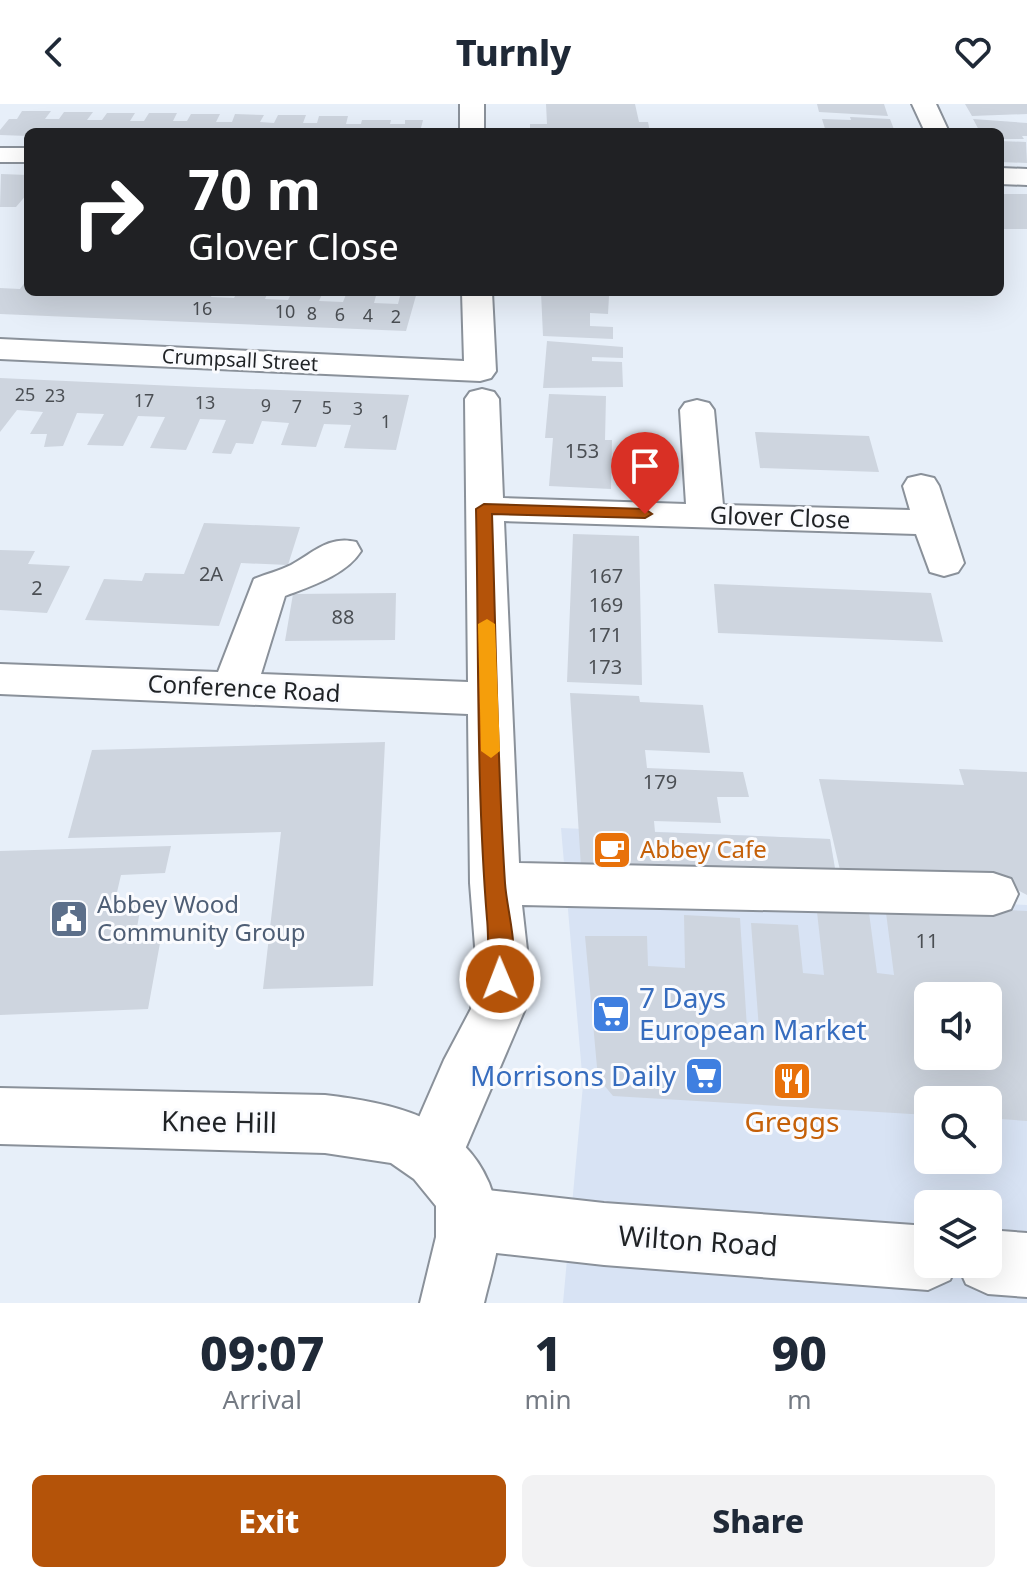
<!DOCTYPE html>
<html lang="en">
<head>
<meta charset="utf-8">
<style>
  :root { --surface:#fff; --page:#f2f2f3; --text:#1f2937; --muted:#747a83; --accent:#b45309 }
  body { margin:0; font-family:"Noto Sans",sans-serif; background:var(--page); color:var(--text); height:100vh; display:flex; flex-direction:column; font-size:30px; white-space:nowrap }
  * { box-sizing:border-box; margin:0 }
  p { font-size:26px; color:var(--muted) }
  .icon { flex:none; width:44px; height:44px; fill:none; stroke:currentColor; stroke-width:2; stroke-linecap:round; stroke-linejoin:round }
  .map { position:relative; height:1199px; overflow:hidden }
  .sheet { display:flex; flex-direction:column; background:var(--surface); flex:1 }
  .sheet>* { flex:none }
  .hud { position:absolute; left:24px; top:24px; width:980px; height:168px; border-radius:12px; box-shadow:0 8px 32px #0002; background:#202124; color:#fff; overflow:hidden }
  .controls { position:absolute; left:914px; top:878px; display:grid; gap:16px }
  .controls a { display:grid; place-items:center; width:88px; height:88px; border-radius:12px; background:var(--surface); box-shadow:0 8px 32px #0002; font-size:40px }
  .pin { position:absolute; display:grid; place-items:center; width:68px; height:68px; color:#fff; margin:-82px -34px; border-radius:50% 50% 50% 0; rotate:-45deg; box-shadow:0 0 8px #0007 }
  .pin .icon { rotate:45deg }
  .me { position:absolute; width:88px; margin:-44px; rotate:359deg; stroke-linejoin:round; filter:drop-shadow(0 0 6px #0008) }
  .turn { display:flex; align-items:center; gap:28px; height:168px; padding:0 32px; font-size:36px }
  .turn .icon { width:104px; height:104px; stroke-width:2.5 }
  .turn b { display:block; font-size:56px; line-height:68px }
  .eta { display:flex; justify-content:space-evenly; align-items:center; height:136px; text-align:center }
  .eta b { font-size:48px; font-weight:800; line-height:56px }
  .primary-button { display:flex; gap:16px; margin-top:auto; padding:16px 32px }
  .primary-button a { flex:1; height:92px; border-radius:12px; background:var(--accent); color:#fff; font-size:32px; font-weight:800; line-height:92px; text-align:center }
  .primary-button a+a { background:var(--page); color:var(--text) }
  header { display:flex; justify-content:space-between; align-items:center; height:104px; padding:0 32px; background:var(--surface); font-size:36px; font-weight:800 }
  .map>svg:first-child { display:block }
  .built { fill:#d8e3f4; fill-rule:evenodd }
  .building { fill:#ced5df; fill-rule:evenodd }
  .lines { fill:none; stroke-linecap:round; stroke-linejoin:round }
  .minor-casing { stroke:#8a919a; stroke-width:4 }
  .major-casing { stroke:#8a919a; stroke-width:4 }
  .minor { fill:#fff; fill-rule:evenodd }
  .major { fill:#fff; fill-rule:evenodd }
  .route { fill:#b45309; stroke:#753606; stroke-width:2 }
  .slow { fill:#f59e0b }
  .labels { text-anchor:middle; stroke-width:6; stroke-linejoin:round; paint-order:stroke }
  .far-number-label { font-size:18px; fill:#4b4f54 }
  .far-street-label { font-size:20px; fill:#1f2225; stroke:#fafbfe }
  .number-label { font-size:20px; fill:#4b4f54 }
  .street-label { font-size:24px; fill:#1f2225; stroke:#fafbfe }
  .food-label { font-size:24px; fill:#c56008; stroke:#fafbfe; text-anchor:start }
  .service-label { font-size:24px; fill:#4e5e75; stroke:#fafbfe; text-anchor:start }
  .near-shop-label { font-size:28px; fill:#366cbe; stroke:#fafbfe; text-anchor:start }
  .near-street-label { font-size:28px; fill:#1f2225; stroke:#fafbfe }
  .near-food-label { font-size:28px; fill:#c56008; stroke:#fafbfe }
</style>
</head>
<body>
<header><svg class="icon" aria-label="back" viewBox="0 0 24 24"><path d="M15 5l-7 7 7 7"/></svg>Turnly<svg class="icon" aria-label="heart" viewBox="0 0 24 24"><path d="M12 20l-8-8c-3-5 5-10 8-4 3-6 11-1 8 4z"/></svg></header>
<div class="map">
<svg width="1027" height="1199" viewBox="0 0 1027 1199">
  <rect width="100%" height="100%" fill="#e7eff9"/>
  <path class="built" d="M561 724 830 735 840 792 1027 801V1199H563L583 981ZM928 892H988V952H928ZM928 996H988V1056H928ZM928 1100H988V1160H928Z"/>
  <path class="building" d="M546 0H635L639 18H648L650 28H530V20H547Z
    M817 0H884L888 12 819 8Z
    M965 0H1027V10L972 12Z
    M22 7H51L45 15H59L64 8H93L87 16H102L107 9H135L130 17H144L149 9H177L173 17H187L191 10H220L216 18H232L235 10 264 11 260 18 274 19 278 11H306L303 19H317L319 12H348L346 20H361L362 16H391L390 20H405V16H423L420 28H28V32L0 31V26L9 15H17Z
    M850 13 890 15 895 28H826L822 15 851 16Z
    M973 15 1027 19V32H1022L1024 35H1000V28H980Z
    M1000 37 1026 38 1027 59 1000 58Z
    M1 70 28 71V89L16 103H0Z
    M1000 90H1027V125H1000Z
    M28 174V188H159L157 191H168L170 188H213L211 193 234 194 237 188H268L265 195 288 196 292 188H323L319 197 343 198 347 188H377L374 199 398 200 401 188H417L406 227 0 210V184L20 185Z
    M541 188H588V191L609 192 608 210 590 209V222L613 223V235L543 232Z
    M547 237 623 243V254L592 253V257L622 258 623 283 543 284Z
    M0 274 198 283 409 291 396 346 344 344 351 321 324 320 316 343 281 341 289 319 262 317 253 340 236 339 231 350 212 349 226 316 200 315 186 346 150 344 165 313 138 312 123 342 87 341 104 310 77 309 63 342 44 343 47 330H30L43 308 17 306 0 328Z
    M549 290 606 292 605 336H612L611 385 549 382 553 334H545Z
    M755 328 869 332 879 368 760 364Z
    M204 419 300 423 288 461 241 459 219 522 85 516 104 475 142 477 145 469 184 470Z
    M573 430 639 432 642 581 567 578Z
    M0 446 35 447 28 460 70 462 47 509 0 506Z
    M714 480 931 489 943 538 718 529Z
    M396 489 395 536 285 537 293 490Z
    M570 589 639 592 640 598 703 601 710 649 645 646 647 664 743 668 749 693H717L721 719 654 717 655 728 830 735 835 765 726 766 581 763Z
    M385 638 373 882 263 885 281 728 68 734 92 646Z
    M959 665 1027 668V791L993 773 840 766 819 675 964 681Z
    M171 742 165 769 121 771 114 801H141L136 829 162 828 148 905 0 911V747Z
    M816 799 868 801 877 869 894 871 885 801 1027 807V1017L988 1014V996H928V1011L613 992 598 974 585 832H647L648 862 685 864 684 811 740 814 747 924 759 925 751 819 798 821 803 869 824 871ZM928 892H988V952H928Z"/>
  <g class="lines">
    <defs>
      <path id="minor" d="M460 0H484V28H460Z
        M912 0H936L949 28H925Z
        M0 44H28V58H0Z
        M1000 64 1027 65V81L1000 80Z
        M462 188H492L496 267 491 274 480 277 0 255V235L464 257Z
        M482 285 494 288 499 295 503 394 686 400 680 306 685 299 697 296 709 299 714 306 723 401 910 406 903 382 908 374 921 371 934 374 939 382 964 459 958 468 944 472 930 468 916 430 504 417 519 759 993 769 1011 775 1018 790 1011 805 993 811 522 801 528 855 525 905 454 1071 433 1080 412 1071 403 1050 444 956 471 905 476 855 470 779 468 610 0 590V560L218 568 254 475C266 470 279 467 291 461 313 449 329 431 356 438L361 447C346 471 311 482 285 492L261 570 468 578 465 295 470 288Z
        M469 1084 604 1099 928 1122V1160H957L950 1176 928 1186 604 1161 469 1146 447 1137 438 1115 447 1093Z
        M988 1126 1027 1129V1193L988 1190 966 1180 957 1160H988Z"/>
      <path id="major" d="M0 984 325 991C390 999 461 1012 489 1079 493 1091 498 1102 499 1114 501 1143 490 1172 484 1199H420L436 1133V1102L414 1075 391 1059 325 1049 0 1040Z"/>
    </defs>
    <use href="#minor" class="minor-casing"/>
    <use href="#major" class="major-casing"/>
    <use href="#minor" class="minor"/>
    <use href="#major" class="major"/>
  </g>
  <path class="route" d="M484 400 645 405 652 410 645 414 492 410C496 532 497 656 505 779 507 809 522 853 508 882L500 885 493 882C487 871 489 831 487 815 476 679 479 541 476 405Z"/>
  <path class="slow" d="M487 515 495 520 500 647 491 654 481 647 478 520Z"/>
  <defs>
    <symbol id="cafe-square" viewBox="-11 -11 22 22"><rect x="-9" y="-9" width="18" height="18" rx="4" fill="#e8710a" stroke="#fafbfe"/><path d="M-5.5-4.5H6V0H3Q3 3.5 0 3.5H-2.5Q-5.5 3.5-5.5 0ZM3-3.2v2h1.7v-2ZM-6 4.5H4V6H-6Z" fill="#fff"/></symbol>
    <symbol id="civic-square" viewBox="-11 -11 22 22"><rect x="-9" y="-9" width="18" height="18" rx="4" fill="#5c6f8a" stroke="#fafbfe"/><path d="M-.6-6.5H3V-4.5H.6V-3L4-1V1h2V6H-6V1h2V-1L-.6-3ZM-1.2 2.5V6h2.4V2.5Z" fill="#fff"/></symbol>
    <symbol id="supermarket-square" viewBox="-11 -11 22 22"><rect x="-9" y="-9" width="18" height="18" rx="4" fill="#3f7fe0" stroke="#fafbfe"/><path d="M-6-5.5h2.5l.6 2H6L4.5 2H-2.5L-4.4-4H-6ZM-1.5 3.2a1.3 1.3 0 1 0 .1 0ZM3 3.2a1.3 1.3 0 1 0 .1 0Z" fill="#fff"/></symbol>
    <symbol id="restaurant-square" viewBox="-11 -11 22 22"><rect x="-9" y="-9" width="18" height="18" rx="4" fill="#e8710a" stroke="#fafbfe"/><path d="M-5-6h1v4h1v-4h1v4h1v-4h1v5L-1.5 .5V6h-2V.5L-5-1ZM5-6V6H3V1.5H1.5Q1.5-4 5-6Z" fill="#fff"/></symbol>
  </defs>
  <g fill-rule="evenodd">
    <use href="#cafe-square" x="590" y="724" width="44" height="44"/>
    <use href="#civic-square" x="47" y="793" width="44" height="44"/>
    <use href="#supermarket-square" x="589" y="888" width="44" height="44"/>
    <use href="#supermarket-square" x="682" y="950" width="44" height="44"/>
    <use href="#restaurant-square" x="770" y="955" width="44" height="44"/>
  </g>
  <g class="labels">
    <g class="far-number-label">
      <text x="202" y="211">16</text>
      <text x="285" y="214">10</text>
      <text x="312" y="216">8</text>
      <text x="340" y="217">6</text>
      <text x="368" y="218">4</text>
      <text x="396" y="219">2</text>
      <text x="25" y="297">25</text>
      <text x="55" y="298">23</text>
      <text x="144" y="303">17</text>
      <text x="205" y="305">13</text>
      <text x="266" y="308">9</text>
      <text x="297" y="309">7</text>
      <text x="327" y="310">5</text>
      <text x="358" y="311">3</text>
      <text x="386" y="324">1</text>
    </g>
    <g class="far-street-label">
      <text transform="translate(240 256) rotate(3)" y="7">Crumpsall Street</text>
    </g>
    <g class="number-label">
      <text x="582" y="354">153</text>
      <text x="211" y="477">2A</text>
      <text x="606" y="479">167</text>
      <text x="37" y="491">2</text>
      <text x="606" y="508">169</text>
      <text x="343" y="520">88</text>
      <text x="605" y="538">171</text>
      <text x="605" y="570">173</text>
      <text x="660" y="685">179</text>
      <text x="927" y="844">11</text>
    </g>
    <g class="street-label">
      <text transform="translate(780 414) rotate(2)" y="8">Glover Close</text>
      <text transform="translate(244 585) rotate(3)" y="8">Conference Road</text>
    </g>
    <g class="food-label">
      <text x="640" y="754">Abbey Cafe</text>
    </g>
    <g class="service-label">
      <text x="97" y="809">Abbey Wood<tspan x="97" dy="28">Community Group</tspan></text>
    </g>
    <g class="near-shop-label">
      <text x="639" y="904">7 Days<tspan x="639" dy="32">European Market</tspan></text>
      <text x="676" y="982" text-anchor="end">Morrisons Daily</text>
    </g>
    <g class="near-street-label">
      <text transform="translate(219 1018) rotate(1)" y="10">Knee Hill</text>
      <text transform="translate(698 1137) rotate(4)" y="10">Wilton Road</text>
    </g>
    <g class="near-food-label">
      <text x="792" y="1028">Greggs</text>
    </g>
  </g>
</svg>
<div class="controls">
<a><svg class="icon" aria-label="sound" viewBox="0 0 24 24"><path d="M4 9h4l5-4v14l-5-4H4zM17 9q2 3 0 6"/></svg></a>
<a><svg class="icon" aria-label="search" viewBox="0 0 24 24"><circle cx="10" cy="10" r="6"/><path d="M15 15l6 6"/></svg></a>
<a><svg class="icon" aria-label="layers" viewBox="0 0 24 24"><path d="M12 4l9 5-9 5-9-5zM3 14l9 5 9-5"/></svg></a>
</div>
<div class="pin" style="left:645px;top:410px;background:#d93025"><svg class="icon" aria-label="arrive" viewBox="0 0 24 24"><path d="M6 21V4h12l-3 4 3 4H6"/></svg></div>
<svg class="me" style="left:500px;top:875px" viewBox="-20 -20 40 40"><circle r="17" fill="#b45309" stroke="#fff" stroke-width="3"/><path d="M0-11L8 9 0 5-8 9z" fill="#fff"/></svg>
<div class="hud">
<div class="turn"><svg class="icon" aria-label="right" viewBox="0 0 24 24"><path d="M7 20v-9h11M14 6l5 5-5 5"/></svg><div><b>70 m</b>Glover Close</div></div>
</div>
</div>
<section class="sheet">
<div class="eta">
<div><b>09:07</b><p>Arrival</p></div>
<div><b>1</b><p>min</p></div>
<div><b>90</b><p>m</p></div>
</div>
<div class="primary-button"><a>Exit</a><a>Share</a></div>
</section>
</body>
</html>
